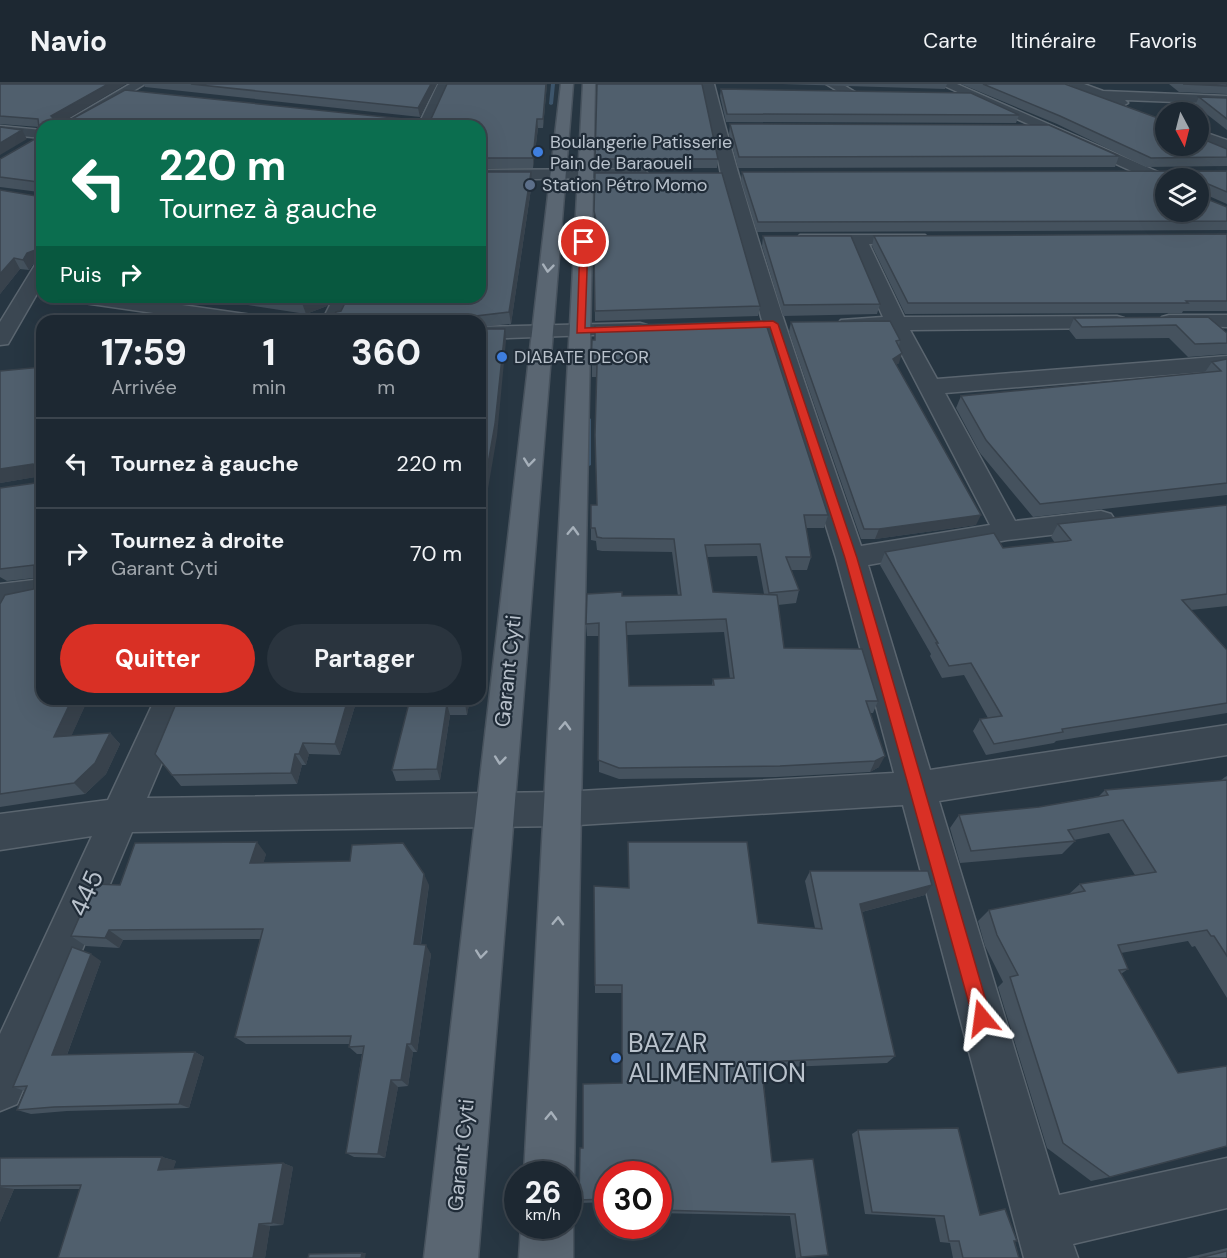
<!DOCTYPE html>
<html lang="fr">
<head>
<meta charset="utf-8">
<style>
  :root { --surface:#1d2832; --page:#2a343e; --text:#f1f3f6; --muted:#a0a6ac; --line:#3b444d; --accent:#d93025 }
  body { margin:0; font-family:"DM Sans",sans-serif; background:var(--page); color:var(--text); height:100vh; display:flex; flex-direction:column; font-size:22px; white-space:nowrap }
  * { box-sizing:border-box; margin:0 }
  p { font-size:20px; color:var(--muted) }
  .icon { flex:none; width:33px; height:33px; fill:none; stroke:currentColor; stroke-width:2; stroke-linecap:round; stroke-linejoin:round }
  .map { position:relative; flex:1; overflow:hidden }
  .panel { position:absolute; left:36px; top:231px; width:450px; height:390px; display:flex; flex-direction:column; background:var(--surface); border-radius:18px; box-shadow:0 6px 24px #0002,0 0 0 2px var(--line) }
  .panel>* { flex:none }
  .top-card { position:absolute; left:36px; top:36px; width:450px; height:183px; border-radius:18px; box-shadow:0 6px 24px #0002,0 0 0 2px var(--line); background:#0b6e4f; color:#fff; overflow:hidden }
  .needle { width:39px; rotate:173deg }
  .tools { position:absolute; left:1155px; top:18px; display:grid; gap:12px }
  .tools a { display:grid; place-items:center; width:54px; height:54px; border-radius:50%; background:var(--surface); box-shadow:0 6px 24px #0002,0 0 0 2px var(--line); font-size:30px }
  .speed { position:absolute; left:504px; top:1077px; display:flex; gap:12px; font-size:30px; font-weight:700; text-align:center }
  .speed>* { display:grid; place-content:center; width:78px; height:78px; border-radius:50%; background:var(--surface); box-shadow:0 6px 24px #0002,0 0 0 2px var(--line); line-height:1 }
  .speed small { font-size:15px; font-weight:400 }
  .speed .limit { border:9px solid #d22; background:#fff; color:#111 }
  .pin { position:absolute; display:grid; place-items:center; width:51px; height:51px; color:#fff; margin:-26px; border:3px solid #fff; border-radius:50%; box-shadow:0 2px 6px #0007 }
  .me { position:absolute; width:66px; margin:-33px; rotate:344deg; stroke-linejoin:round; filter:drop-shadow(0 0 4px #0008) }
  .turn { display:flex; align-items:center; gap:21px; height:126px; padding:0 24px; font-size:27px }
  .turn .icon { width:78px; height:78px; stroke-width:2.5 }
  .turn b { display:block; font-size:42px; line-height:51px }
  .then { display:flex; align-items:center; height:57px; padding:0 24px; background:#0003; gap:12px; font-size:22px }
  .eta { display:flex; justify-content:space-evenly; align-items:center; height:102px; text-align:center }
  .eta b { font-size:36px; font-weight:700; line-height:42px }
  .primary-button { display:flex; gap:12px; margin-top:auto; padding:12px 24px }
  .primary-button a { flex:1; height:69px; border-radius:36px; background:var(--accent); color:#fff; font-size:24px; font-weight:700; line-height:69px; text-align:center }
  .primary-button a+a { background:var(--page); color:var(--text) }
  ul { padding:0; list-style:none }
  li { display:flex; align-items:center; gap:18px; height:90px; padding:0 24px; border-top:2px solid var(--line) }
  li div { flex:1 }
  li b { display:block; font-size:22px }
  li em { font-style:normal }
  header { display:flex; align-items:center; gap:36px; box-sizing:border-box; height:84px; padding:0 30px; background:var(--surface); border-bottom:2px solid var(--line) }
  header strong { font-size:28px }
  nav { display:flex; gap:33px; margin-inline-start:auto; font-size:21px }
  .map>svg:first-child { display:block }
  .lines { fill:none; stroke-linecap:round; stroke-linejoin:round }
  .stream { fill:#3d556b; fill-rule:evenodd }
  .minor-casing { stroke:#5a656f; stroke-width:3 }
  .major-casing { stroke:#48535e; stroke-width:3 }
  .minor { fill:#3b4752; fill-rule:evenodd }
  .major { fill:#5a6672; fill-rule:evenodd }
  .wall { fill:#45525e; fill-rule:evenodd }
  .shaded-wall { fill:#38424c }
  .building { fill:#505f6d; stroke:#38424c; stroke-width:1.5; fill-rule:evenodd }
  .oneway { stroke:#a6b0ba }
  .route { fill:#d93025; stroke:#8d1f18; stroke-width:1.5 }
  .shop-dot { fill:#3f7fe0; stroke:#202c38; stroke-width:2 }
  .service-dot { fill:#5c6f8a; stroke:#202c38; stroke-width:2 }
  .labels { text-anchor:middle; stroke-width:4.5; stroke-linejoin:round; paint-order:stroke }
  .far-poi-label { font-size:18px; fill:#b9c2cc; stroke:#202c38; text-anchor:start }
  .street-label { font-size:21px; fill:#b9c2cc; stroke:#202c38 }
  .near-street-label { font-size:26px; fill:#b9c2cc; stroke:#202c38 }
  .near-poi-label { font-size:26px; fill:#b9c2cc; stroke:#202c38; text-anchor:start }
</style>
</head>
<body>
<header>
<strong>Navio</strong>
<nav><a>Carte</a><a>Itinéraire</a><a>Favoris</a></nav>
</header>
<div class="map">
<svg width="1227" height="1174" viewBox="0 0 1227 1174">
  <rect width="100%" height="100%" fill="#273642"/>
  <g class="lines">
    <path class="stream" d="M551 0H555L553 20 551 21 549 20Z
      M588 333 591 335V381L587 383 583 381 585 335Z"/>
    <defs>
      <path id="minor" d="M130 0H145L75 42H58Z
        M438 0H450L432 42H418Z
        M702 0H714C754 157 808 309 861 462L990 441 889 246 841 244 838 240 841 236 883 233 850 160H806L800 159 797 155 800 151H925L928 155 925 159 919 160H869L904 233 1117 232 1124 234 1127 238 1124 242 1117 244 910 246 937 295 1227 272V286L945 309 1015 437 1101 427 1111 430 1115 436 1111 442 1101 445 1007 456 868 481 930 686 1227 641V671L939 717 1059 1111 1227 1074V1124L1073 1160 1078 1174H1024L903 721 562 742 132 748 17 1020 0 1027V950L92 752 0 766V730L108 716 155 615H189L147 714 562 708 894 689 836 474 763 240 721 90Z
        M826 0H842L855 8 854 11H844Z
        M940 0H957L1172 94H1166V102L1160 100Z
        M1067 0H1084L1103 7 1227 12V20L1125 16 1128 19 1121 23Z
        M0 42 42 46V54L0 50Z
        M1198 46 1227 56V65L1198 55Z
        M640 85 646 87 648 90 646 93 480 96V86Z
        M42 179V201L8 260 0 261V238L35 181Z
        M74 213H126L252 231 259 233 262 237H209L84 219 77 217Z
        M334 213H354L342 237H322Z
        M1169 231H1227V243L1162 241 1159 237 1162 233Z
        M640 239 647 241 651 245 647 249 480 255V243Z
        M42 495V517L0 522V500Z"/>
      <path id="major" d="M561 0H573L478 1174H424Z
        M583 0H595L574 1090 568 1104V1090H524Z
        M568 1131 573 1142V1174H519L521 1142H568Z"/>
    </defs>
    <use href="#minor" class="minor-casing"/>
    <use href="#major" class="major-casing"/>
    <use href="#minor" class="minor"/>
    <use href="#major" class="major"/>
  </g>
  <path class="wall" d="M0 0 67 35H431L447 0H547L543 44H538L533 84H480V42H42V185L38 178 33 180 29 186 20 185 0 210V106L36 112 39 110V108L0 103V104V75L40 52 39 43 0 40Z
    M143 0H437L420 33 145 3Z
    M597 0 718 75 717 84H596Z
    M782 0H947L945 5Z
    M961 0H1065L1166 62 1227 65V82L1146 83 1057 40Z
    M1169 0H1227V10L1179 8Z
    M721 5 1019 31 1016 39 726 38 720 12Z
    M1199 13 1227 14V46L1195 21Z
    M730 40 1119 72 1115 83 738 84 729 50Z
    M1227 87V120L1202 109V113L1227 123V146L757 148 741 97 742 88Z
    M595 89 760 222 758 232 595 237 594 170 598 152 595 136Z
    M532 98 511 240 480 243V237H333L341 227Z
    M1227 150V227H1183L1182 229 905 230 872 162 874 152Z
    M763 152 880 220 877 230 783 232 762 162Z
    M196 213H333L327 222 306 230Z
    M1208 233 1227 249V270L1188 273 1169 254 1076 255 1069 246 1074 234Z
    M791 238 900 256 899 262V279L896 281 976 441 875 455H861L789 248Z
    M592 256 828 431 824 444H806L811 473 807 486H791L799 506 796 519 778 521 784 564 878 617 873 629H870L879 683 870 688 776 693 619 695 599 688V552H587L586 540 622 512H678L672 468 602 467 597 466 596 457 591 456V421H597V293H592ZM757 472 764 510 713 508 707 473ZM724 548 730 595H713L712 601 629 602 627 551Z
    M1227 275V411L1033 433 980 369 956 324 961 312 1205 288 1212 278Z
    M42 283V615H89H88L71 652 110 649 120 660 106 690 85 710 0 723V520L34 505V494L7 497 0 493V404L35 399V393L0 399Z
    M1227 421V522L1191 526 1227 566V629L1056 657 1054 659 986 671 973 647 980 635 988 634 964 591 942 594 930 572 931 570 880 481 885 468 1003 464 1055 459 1051 453 1058 440Z
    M178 615H470L467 631H450L440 696 396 697 392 686 409 621 355 622 340 671 309 670 306 681H302L297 700 181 702 172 691Z
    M1227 692V914L1195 862 1192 863 1188 857 1121 869 1128 885 1121 890 1110 1093 1091 1097 1047 1064 998 903 1003 898 985 862 978 837 989 826 1069 810 1080 800 1135 791 1109 749 1074 756 1075 757 1062 770 960 779 950 744 959 731 1039 723 1099 712 1105 706 1220 697 1225 693Z
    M628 758 758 839 815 844 805 797 810 787 925 811 862 828 895 972 887 979 762 984 772 1078 828 1171 796 1174 790 1132 658 1129V1090H608V1118L580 1119 579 1116 583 1064 622 999V909H595V901L629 803Z
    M266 770 263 779 429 801 421 861 431 870 417 968H413L408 1002 398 1003 385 1074 354 1073 346 1069 362 970H357L349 963V960H246L235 953 260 855 123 856 119 864 86 862 71 852 120 801Z
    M101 877 67 971 195 968 204 973 189 1024 67 1027 31 1030 17 1026 25 1007 13 1003Z
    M858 1046 980 1131 1015 1158 1019 1174H953L950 1159 940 1158 935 1134 865 1130 852 1050Z
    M162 1073 176 1077 173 1085 283 1079 293 1083 283 1141 270 1142 265 1174H58L80 1105H14L0 1138V1074Z
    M1227 1164V1174H1186Z"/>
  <path class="shaded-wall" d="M108 0H126L56 42 51 32Z
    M431 0H437L420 33 418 24Z
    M546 0H547L543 44V35Z
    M537 35 538 44 533 84V74Z
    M22 46 27 55 0 71V59Z
    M531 88 532 98 511 240 509 228Z
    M35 166 41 177 33 180 29 186 23 176 27 169Z
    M14 174 20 185 0 210V190Z
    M318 213H333L327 222 306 230 302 219Z
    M505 245 506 257 497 352 483 434 480 444V425Z
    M902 269 899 279 890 285 893 275Z
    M33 380 42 392 0 399V385Z
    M981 431 976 441 875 455 879 445Z
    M72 615H88L66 664 54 653Z
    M348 615H352L355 622 340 671 335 660Z
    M465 615H470L467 631 465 620Z
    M447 620 450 631 440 696 437 685Z
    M110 649 120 660 106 690 85 710 74 699Z
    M303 659 309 670 306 681 299 670Z
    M295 670 302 681 297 700 291 689Z
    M885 672 879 683 870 688 875 677Z
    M257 758 266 770 260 791 250 779Z
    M424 790 429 801 419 870 414 860Z
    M932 801 925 811 854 830 860 820Z
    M109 846 123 856 119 864 105 854Z
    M426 861 431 870 417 968 411 960Z
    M91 870 101 877 65 976 52 971Z
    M407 960 413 968 408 1002 401 996Z
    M195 968 204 973 189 1024 179 1020Z
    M391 996 398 1003 385 1074 378 1070Z
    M162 1073 176 1077 172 1090 158 1086Z
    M283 1079 293 1083 283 1141 272 1139Z
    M0 1103 14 1105 0 1138Z
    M259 1140 270 1142 265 1174H253Z
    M362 1169H366L365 1174H361Z"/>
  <path class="building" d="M0 0H108L51 32 54 35H72L125 6 404 35H431L447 0H546L543 35H537L533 74H480V42H42V178H38V168L35 166 27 169 23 176 14 174 0 190V106L36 112 39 110 38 98 0 93V75L40 52 38 35 0 32Z
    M191 0H431L418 24Z
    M597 0H702L718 75H595Z
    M983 0H1065L1166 37V62H1198V53L1227 65V73L1151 74 1060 32Z
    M1183 0H1227V2Z
    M721 5 971 9 1019 31 727 30Z
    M1199 13 1227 14V35Z
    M730 40 1049 41 1119 72 739 73Z
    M0 43 22 46 0 59Z
    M1227 87V108L1201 97 1202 113 1227 123V137L758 138 742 88ZM1166 94H1198V128H1166Z
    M480 88H531L509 228 476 232V237H333L336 228 341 227 348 213H480Z
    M595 89H722L760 222 595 227 594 170 595 152H600L594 127Z
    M1227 150V217H1186L1188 219H908L874 152Z
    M763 152H851L880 220 784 221Z
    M263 213H318L302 219Z
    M1208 233 1227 249V259L1195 260 1176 241 1082 243 1074 234Z
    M765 237 828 431H804L811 473H786L799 506 769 509 760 460 705 461 713 508 777 511 784 564 862 565 878 617H866L885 672 875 677 780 682 619 684 598 676 599 539 586 540 587 510 622 508V512L681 511 674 455 602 454 597 453 595 444H591V421H597L595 351 597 281 591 280 592 256H595V242ZM726 535 734 594 713 595 714 601 629 602 626 538Z
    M890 237 900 256 896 257 902 269 893 275 981 431 879 445H864L791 238Z
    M480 245H505L495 340 480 425Z
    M1227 275V399L1040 420 986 356 961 312 1221 287 1212 278Z
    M42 283V615H72L54 653 110 649 95 679 74 699 0 710V520L5 511 34 505V481L0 485V404L35 399 36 382 33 380 0 385V287Z
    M1227 421V510L1182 516 1227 566V619L1062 645 1063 648 994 660 980 635 1002 632 971 579 949 582 936 559H938L885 468 994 449 1003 464 1067 457 1071 456 1058 440Z
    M178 615H348L335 660 303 659 299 670H295L291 689 172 691 155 670Z
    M410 615H465V620H447L437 685 392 686Z
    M1227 696V872L1214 852H1211L1207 846 1118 861 1128 885 1119 886 1178 989 1227 982V1062L1110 1093 1063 1059 1010 893 1018 891 997 851 989 826 1085 807 1080 800 1156 788 1123 736 1068 746 1075 757 971 767 959 731 1039 723 1108 711 1105 706Z
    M257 758 250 779 350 777 352 761 403 759 424 790 414 860 426 861 411 960H407L401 996H391L378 1070 346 1069 364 962 349 963 351 952 235 953 263 845 109 846 105 854 71 852 94 800 120 801 135 759Z
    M628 758H747L758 839 822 845 810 787H928L932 801 860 820 895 972 761 978 772 1078 813 1075 828 1171 801 1173 795 1130 658 1126V1090H608V1115L579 1116 580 1064H583V1000L622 999V901H595L594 802 629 804Z
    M72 863 91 870 52 971 195 968 179 1020 54 1023 17 1026 27 1002 13 1003Z
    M958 1044 980 1131 1005 1125 1017 1157H1014L1019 1174H963L959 1157H949L944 1132 872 1128 858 1046Z
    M162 1073 158 1086 283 1079 272 1139 259 1140 253 1174H58L81 1101 0 1102V1074Z
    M1227 1167V1174H1199Z
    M362 1169 361 1174H308L309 1170Z"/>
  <defs><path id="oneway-chevron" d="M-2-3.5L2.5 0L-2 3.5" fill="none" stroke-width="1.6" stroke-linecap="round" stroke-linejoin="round" transform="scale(1.5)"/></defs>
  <g class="oneway">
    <use href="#oneway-chevron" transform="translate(548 184) rotate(96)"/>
    <use href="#oneway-chevron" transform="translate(529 378) rotate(96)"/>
    <use href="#oneway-chevron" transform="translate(573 447) rotate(-88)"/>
    <use href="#oneway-chevron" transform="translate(565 642) rotate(-88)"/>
    <use href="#oneway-chevron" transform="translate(500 676) rotate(96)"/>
    <use href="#oneway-chevron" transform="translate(558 837) rotate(-88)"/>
    <use href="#oneway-chevron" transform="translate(481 870) rotate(96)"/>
    <use href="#oneway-chevron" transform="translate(551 1032) rotate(-88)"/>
  </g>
  <path class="route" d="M584 155 588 158 585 244 773 237 778 240 857 474 991 934 989 941 982 944 975 941 973 934 845 474 770 243 577 249 580 158Z"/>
  <g class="shop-dot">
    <circle cx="538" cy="68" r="6"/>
    <circle cx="502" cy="273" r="6"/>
    <circle cx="616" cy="974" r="6"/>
  </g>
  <circle class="service-dot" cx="530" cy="101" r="6"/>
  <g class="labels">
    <g class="far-poi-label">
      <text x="550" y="64">Boulangerie Patisserie<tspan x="550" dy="21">Pain de Baraoueli</tspan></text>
      <text x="542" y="107">Station Pétro Momo</text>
      <text x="514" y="279">DIABATE DECOR</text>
    </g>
    <g class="street-label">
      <text transform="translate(508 587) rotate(-84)" y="7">Garant Cyti</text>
      <text transform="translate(461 1071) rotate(-84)" y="7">Garant Cyti</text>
    </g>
    <g class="near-street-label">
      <text transform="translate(86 809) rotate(-66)" y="9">445</text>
    </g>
    <g class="near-poi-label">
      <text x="628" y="968">BAZAR<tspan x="628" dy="30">ALIMENTATION</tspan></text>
    </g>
  </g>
</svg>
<div class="tools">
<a><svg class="needle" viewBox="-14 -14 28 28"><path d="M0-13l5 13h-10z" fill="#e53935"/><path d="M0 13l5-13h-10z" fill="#a0a6ac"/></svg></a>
<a><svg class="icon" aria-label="layers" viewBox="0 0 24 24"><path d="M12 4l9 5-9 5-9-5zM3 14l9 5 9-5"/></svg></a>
</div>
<div class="speed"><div>26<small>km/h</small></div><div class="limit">30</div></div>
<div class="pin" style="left:584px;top:158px;background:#d93025"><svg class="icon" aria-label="arrive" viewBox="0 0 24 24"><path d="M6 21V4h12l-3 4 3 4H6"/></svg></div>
<svg class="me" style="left:982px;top:934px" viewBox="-20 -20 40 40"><path d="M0-17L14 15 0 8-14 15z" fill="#d93025" stroke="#fff" stroke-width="4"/></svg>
<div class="top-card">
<div class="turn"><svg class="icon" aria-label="left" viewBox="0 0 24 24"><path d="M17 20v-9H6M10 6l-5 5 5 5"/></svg><div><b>220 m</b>Tournez à gauche</div></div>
<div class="then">Puis<svg class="icon" aria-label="right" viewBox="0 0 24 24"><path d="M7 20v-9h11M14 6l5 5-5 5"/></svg></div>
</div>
<section class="panel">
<div class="eta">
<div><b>17:59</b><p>Arrivée</p></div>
<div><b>1</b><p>min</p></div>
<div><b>360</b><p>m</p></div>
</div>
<ul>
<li><svg class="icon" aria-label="left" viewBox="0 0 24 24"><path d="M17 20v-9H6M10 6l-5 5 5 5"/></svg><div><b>Tournez à gauche</b></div><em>220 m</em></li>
<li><svg class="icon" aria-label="right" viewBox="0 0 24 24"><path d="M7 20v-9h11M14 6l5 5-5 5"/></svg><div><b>Tournez à droite</b><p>Garant Cyti</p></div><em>70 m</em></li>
</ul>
<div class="primary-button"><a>Quitter</a><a>Partager</a></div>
</section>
</div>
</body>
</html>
